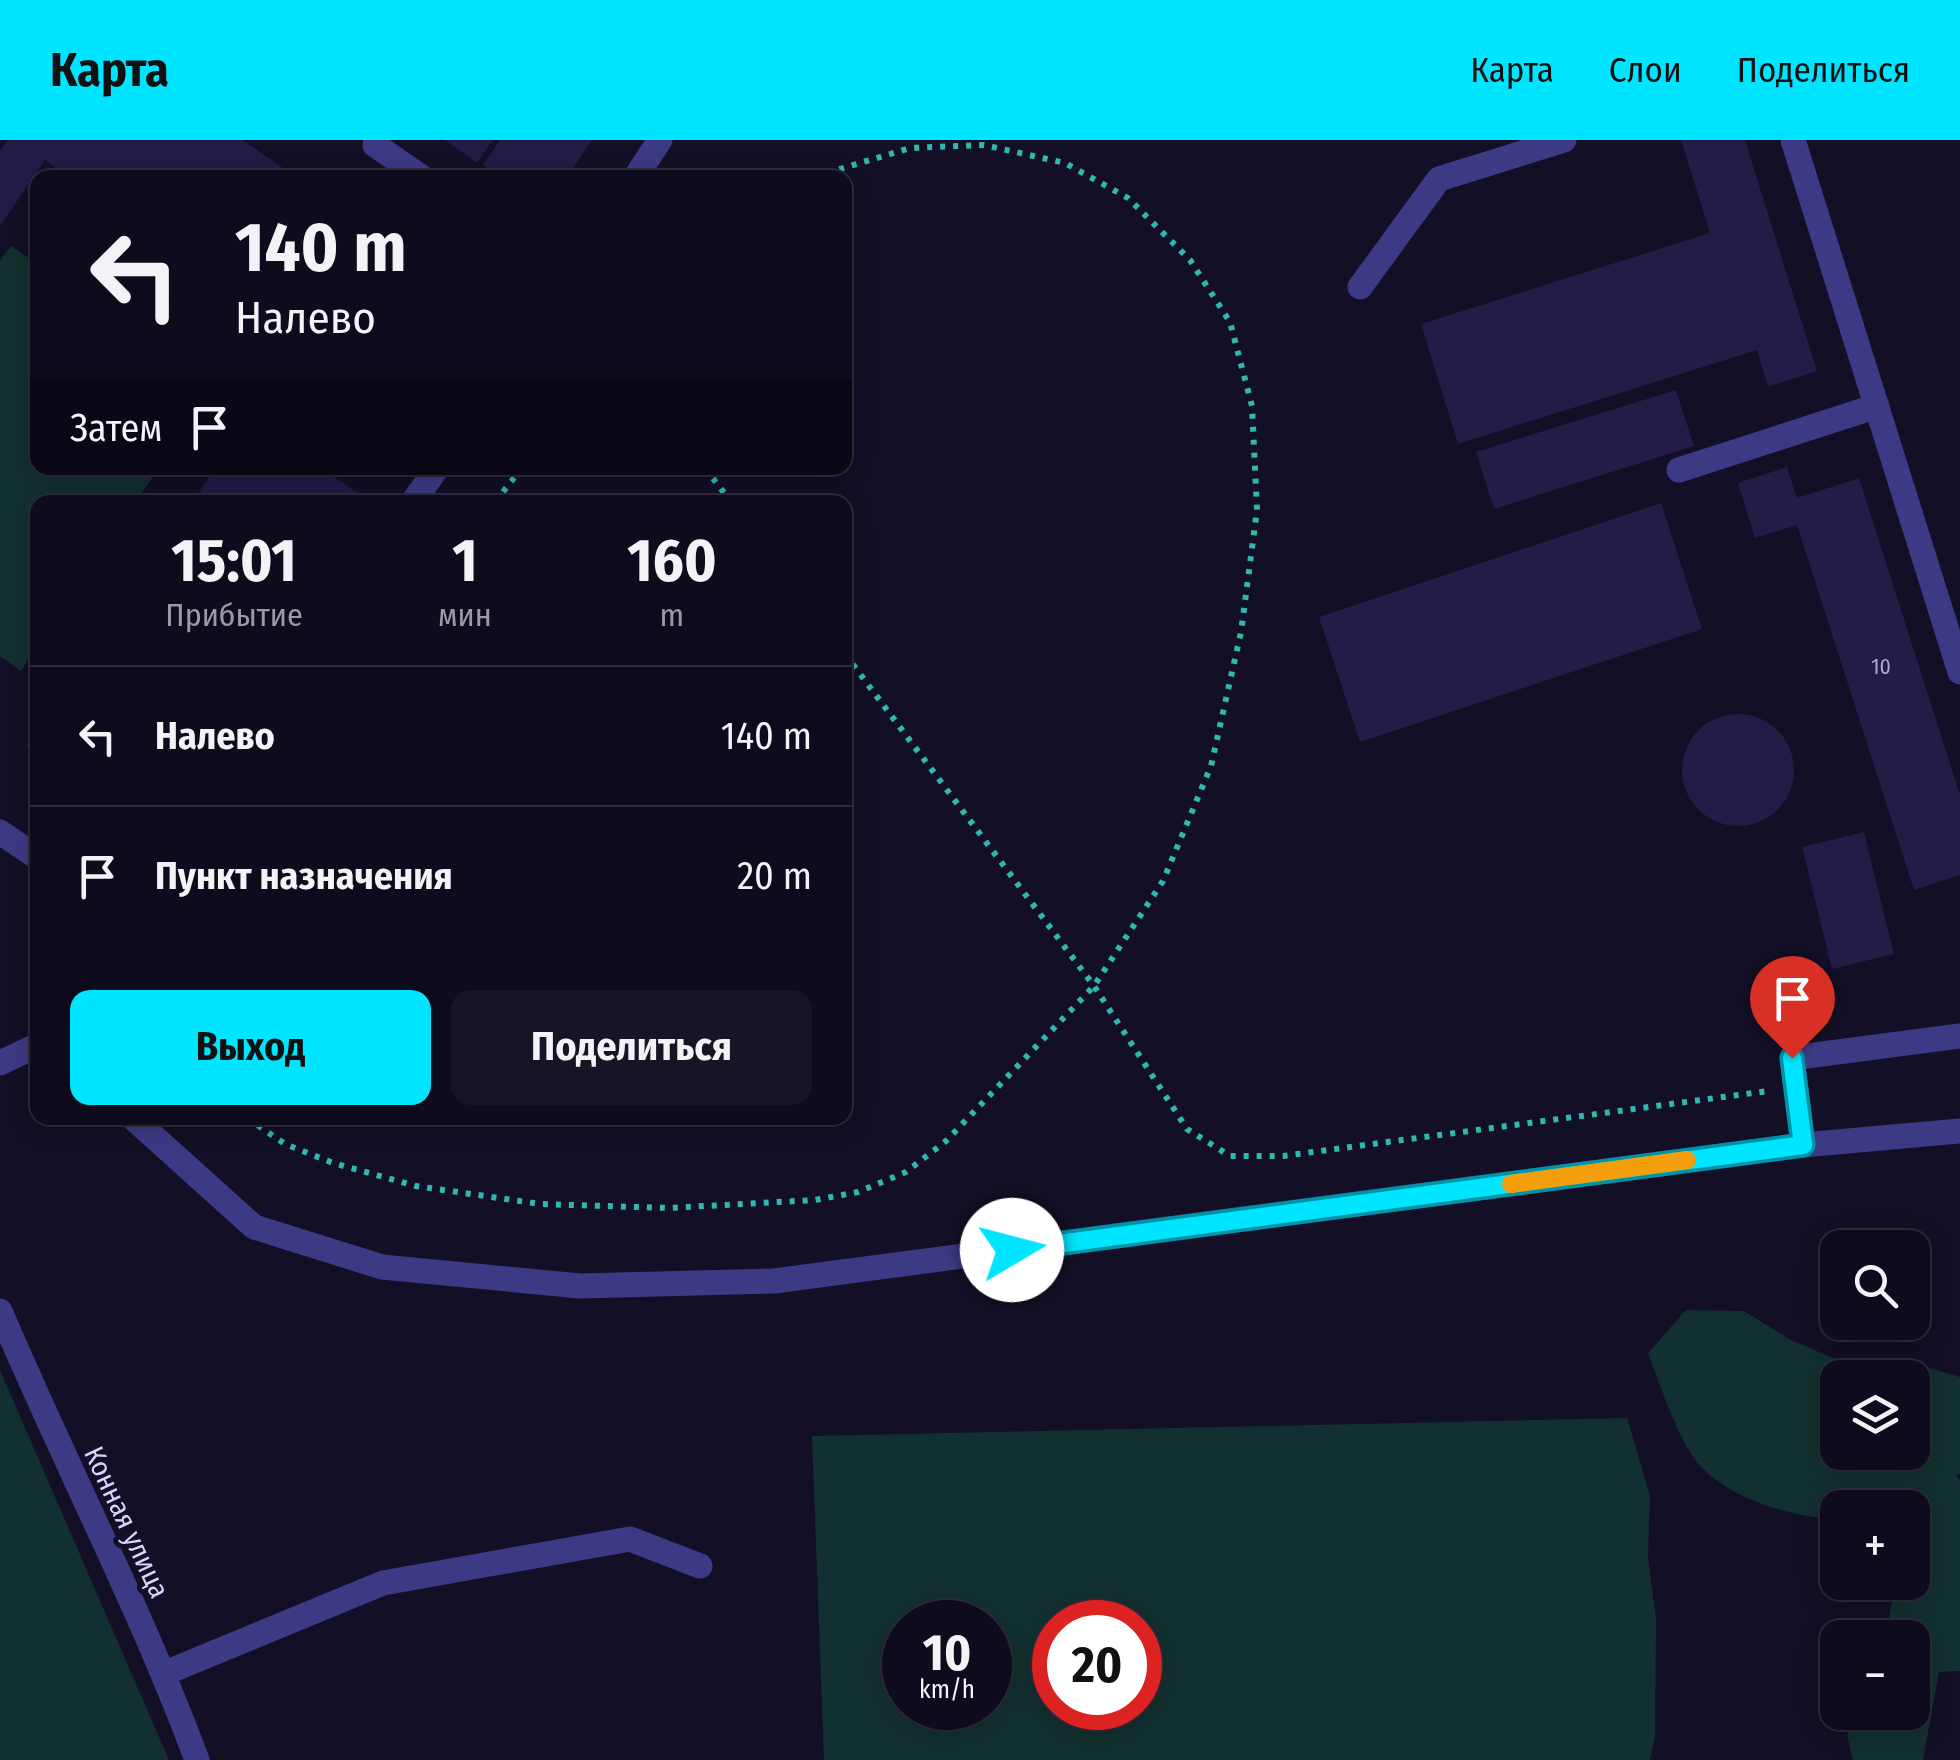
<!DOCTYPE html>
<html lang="ru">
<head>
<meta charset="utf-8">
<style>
  :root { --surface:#0e0b1c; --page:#171425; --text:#f1f3f6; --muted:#9b9ba3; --line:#2e2b3b; --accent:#00e5ff }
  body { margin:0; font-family:"Fira Sans Condensed",sans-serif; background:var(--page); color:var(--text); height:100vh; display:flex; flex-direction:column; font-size:38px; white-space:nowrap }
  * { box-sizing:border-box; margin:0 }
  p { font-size:32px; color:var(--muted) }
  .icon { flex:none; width:55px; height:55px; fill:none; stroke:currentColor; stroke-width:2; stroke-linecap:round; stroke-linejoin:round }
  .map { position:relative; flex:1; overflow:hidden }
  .sheet { position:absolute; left:30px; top:355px; width:822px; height:630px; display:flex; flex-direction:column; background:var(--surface); border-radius:20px; box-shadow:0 5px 25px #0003,0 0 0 2px var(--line) }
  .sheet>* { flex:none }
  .guide { position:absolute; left:30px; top:30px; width:822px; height:305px; border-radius:20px; box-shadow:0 5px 25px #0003,0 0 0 2px var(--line); background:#0e0b1c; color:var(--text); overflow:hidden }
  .fabs { position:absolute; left:1820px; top:1090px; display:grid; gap:20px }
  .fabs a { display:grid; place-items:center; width:110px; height:110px; border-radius:20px; background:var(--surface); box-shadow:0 5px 25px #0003,0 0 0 2px var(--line); font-size:50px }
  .speed { position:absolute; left:882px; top:1460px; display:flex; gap:20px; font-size:50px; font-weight:700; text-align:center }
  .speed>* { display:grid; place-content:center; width:130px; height:130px; border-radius:50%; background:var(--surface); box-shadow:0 5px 25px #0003,0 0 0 2px var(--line); line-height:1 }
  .speed small { font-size:25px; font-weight:400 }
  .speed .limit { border:15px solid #d22; background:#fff; color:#111 }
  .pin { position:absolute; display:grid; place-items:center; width:85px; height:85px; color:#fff; margin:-102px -42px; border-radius:50% 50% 50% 0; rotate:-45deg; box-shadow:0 0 10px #0007 }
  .pin .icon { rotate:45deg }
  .me { position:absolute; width:110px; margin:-55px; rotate:82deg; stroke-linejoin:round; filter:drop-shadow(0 0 8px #0008) }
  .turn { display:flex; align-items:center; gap:35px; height:210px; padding:0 40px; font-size:45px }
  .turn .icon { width:130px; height:130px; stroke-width:2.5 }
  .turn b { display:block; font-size:70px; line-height:85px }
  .then { display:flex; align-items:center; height:95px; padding:0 40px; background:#0003; gap:20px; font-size:38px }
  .eta { display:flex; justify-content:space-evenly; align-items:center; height:170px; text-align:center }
  .eta b { font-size:60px; font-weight:700; line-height:70px }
  .action { display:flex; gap:20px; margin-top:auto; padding:20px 40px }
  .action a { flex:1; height:115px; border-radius:20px; background:var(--accent); color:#111; font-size:40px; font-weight:700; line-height:115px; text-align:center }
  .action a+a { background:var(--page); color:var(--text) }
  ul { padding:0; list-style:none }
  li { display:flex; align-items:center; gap:30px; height:140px; padding:0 40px; border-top:2px solid var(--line) }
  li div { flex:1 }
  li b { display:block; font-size:38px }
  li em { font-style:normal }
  header { display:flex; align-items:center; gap:60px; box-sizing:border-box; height:140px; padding:0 50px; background:var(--accent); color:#111 }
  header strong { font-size:48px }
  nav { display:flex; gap:55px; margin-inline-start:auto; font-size:35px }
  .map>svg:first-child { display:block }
  .green { fill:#12302f; fill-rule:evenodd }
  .building { fill:#241b47 }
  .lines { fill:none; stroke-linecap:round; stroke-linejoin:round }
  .path { stroke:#2fb8b0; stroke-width:6; stroke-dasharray:5 8; stroke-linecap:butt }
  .minor { stroke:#3d3a85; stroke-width:25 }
  .route-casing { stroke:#0095a6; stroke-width:25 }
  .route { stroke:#00e5ff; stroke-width:18 }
  .slow { stroke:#f59e0b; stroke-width:18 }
  .labels { text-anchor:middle; stroke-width:10; stroke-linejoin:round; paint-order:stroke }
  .number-label { font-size:22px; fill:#aca6d1 }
  .street-label { font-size:28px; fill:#d9d4ff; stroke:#130f26 }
</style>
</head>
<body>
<header>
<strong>Карта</strong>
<nav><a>Карта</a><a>Слои</a><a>Поделиться</a></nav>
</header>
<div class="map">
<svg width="1960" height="1620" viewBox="0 0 1960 1620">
  <rect width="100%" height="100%" fill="#130f26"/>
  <path class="green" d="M11 106 37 124 38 328H159L135 362H38L37 506 21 531 0 516V121Z
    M1686 1170 1744 1171 1791 1200 1845 1223 1903 1220 1960 1237V1334L1956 1335 1960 1340V1531L1939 1532 1923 1620H1853L1847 1595 1858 1573 1912 1572V1498L1887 1497 1894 1443 1912 1442V1368H1838L1837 1380C1789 1375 1736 1362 1701 1327 1681 1307 1658 1241 1648 1213ZM1838 1238H1912V1312H1838Z
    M0 1230 169 1620H0Z
    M1627 1278 1650 1356 1648 1417 1656 1480 1655 1596 1650 1620H824L812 1296ZM990 1482V1568H905V1482ZM1055 1482H1140V1568H1055Z"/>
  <path class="building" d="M8 0H243L297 38H70L45 20 0 86V11Z
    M445 0H493L477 23Z
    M500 0H592L566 38H501L483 25Z
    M1681 0H1745L1817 231 1768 247 1757 210 1458 304 1421 184 1710 93Z
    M1676 250 1694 306 1494 369 1476 312Z
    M1787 327 1797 358 1859 338 1960 655V735L1914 750 1797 385 1755 398 1738 343Z
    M216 328H321L362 356 357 362H192Z
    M1661 363 1702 489 1360 602 1319 477Z
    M1682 630a56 56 0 1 1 112 0a56 56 0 1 1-112 0Z
    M38 589V614L26 606Z
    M1864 692 1894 814 1832 829 1802 707Z"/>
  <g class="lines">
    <path class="path" d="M705 328 731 362
      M495 362 522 328
      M845 514 1094 846 1187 989 1230 1016H1283L1768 951
      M247 978 285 1004 333 1023 416 1046 540 1064 669 1068 815 1060 858 1052 906 1032 946 1001 1094 846 1163 741 1211 626 1241 492 1257 370 1252 266 1230 182 1190 120 1128 58 1065 23 984 5 910 8 810 38"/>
    <path class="minor" d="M1793 0 1960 532
      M375 5 423 38
      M635 38 660 0
      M1360 147 1439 39 1564 0
      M1679 330 1877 266
      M413 362 437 328
      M0 692 38 718
      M0 923 38 905
      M133 978 254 1087 382 1127 580 1146 774 1141 1803 1005 1960 991
      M1803 1005 1792 918 1960 896
      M0 1171C64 1322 140 1467 197 1620
      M165 1533 383 1443 630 1399 700 1426"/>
  </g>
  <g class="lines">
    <defs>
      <path id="route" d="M1012 1110 1803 1005 1792 918"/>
    </defs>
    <use href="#route" class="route-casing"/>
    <use href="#route" class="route"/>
    <path class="slow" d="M1511 1044 1687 1020"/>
  </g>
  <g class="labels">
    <g class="number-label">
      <text x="1881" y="534">10</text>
    </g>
    <g class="street-label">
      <text transform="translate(127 1382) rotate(65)" y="10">Конная улица</text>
    </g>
  </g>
</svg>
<div class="fabs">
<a><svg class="icon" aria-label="search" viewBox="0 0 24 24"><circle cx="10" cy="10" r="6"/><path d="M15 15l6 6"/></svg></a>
<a><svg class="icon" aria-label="layers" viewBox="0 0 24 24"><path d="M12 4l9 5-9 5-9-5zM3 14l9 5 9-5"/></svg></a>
<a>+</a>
<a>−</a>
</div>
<div class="speed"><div>10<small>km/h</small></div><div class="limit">20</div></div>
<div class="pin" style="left:1792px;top:918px;background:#d93025"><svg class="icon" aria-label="arrive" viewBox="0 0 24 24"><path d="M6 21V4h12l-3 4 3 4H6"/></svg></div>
<svg class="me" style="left:1012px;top:1110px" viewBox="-20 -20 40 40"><circle r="19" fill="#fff"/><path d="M0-13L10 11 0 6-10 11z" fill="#00e5ff"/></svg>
<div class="guide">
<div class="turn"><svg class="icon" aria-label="left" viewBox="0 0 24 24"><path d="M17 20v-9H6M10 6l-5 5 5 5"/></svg><div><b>140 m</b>Налево</div></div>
<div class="then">Затем<svg class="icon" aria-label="arrive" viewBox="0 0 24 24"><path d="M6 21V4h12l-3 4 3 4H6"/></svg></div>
</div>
<section class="sheet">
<div class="eta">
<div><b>15:01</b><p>Прибытие</p></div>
<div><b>1</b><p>мин</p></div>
<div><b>160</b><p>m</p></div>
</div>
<ul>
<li><svg class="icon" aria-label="left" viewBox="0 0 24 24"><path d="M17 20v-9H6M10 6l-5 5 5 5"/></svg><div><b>Налево</b></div><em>140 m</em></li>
<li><svg class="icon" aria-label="arrive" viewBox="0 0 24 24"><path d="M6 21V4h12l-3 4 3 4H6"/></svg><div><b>Пункт назначения</b></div><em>20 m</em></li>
</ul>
<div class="action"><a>Выход</a><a>Поделиться</a></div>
</section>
</div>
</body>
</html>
